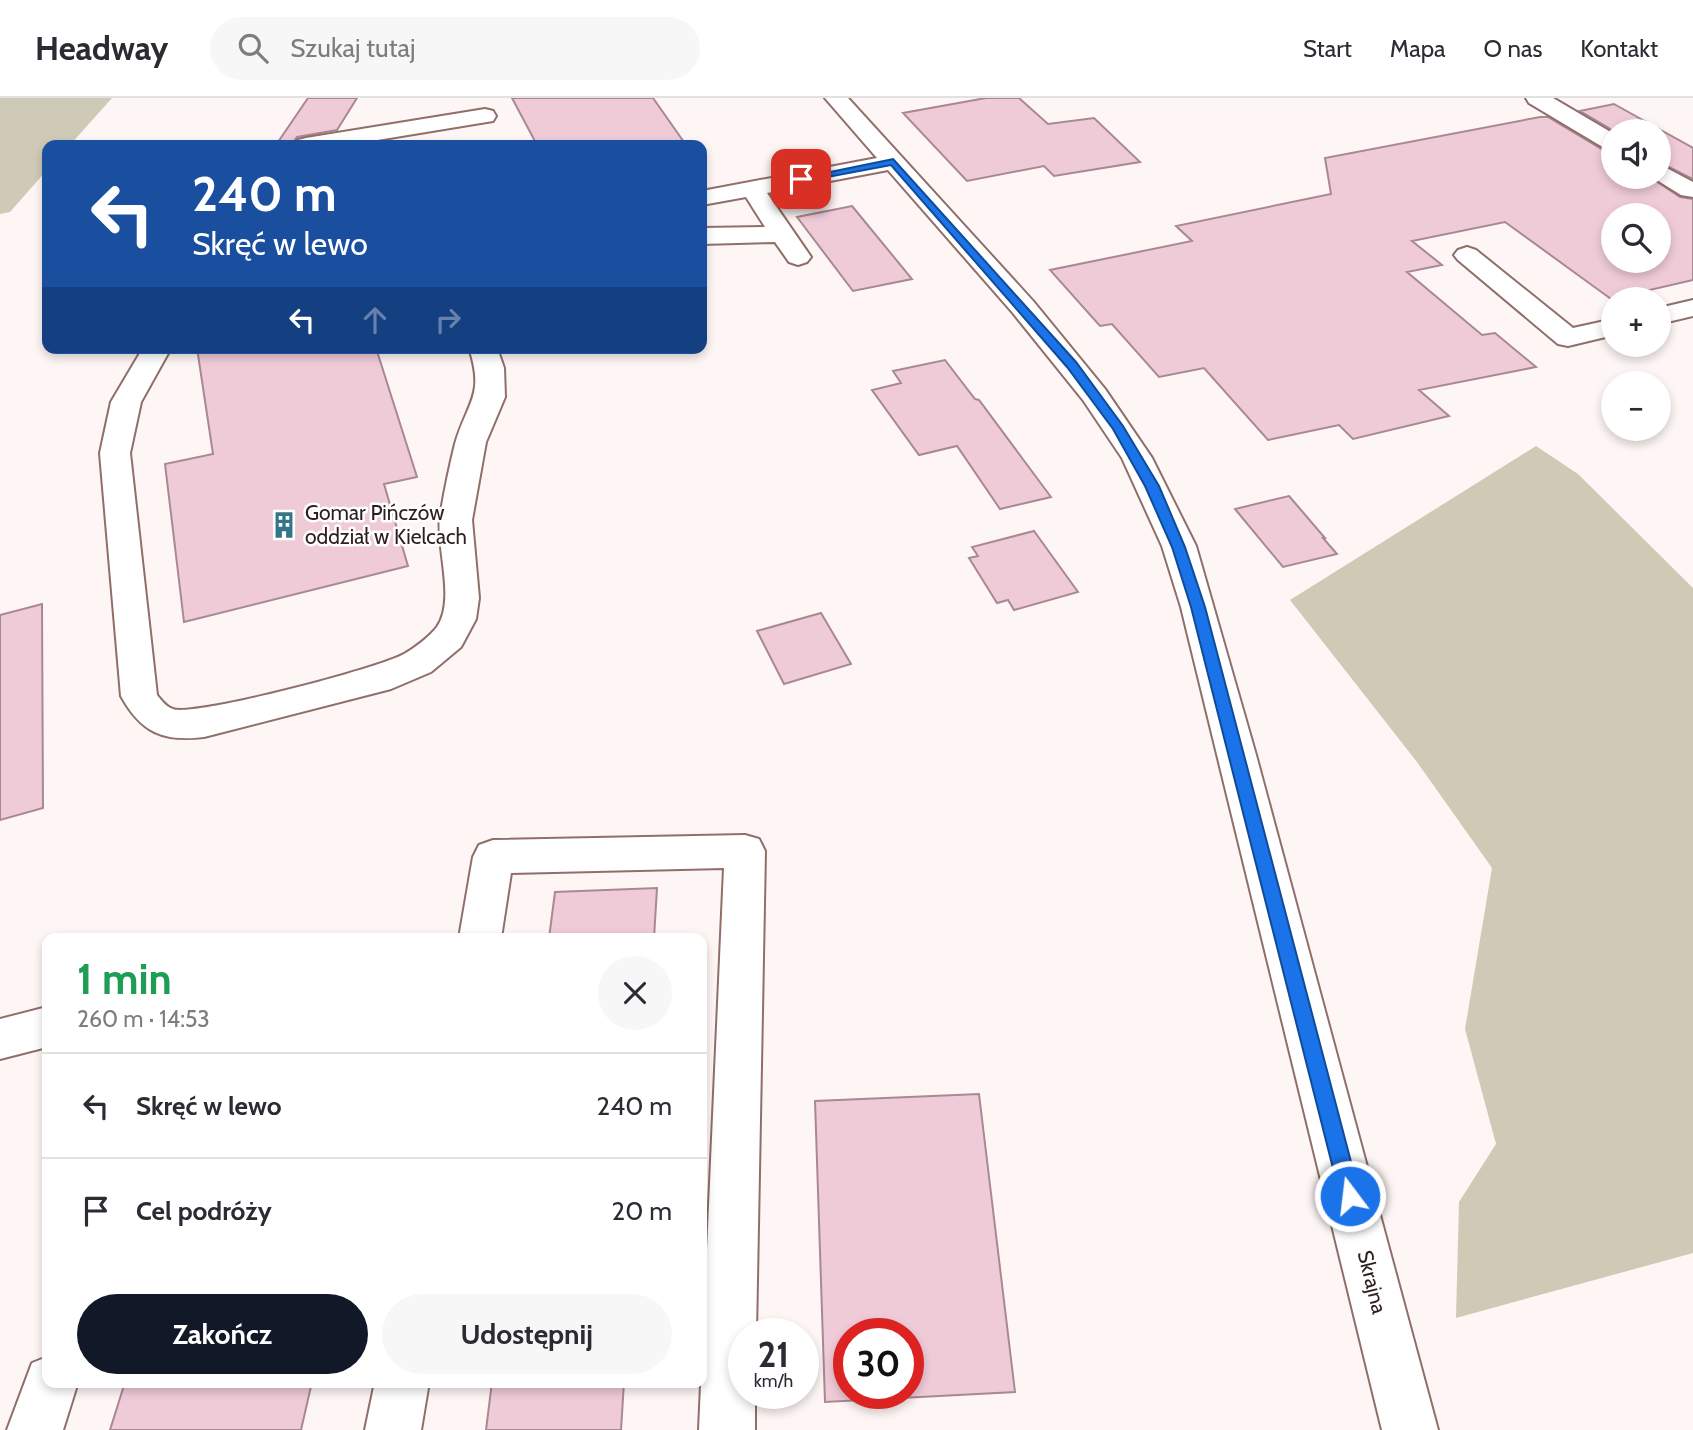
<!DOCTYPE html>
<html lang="pl">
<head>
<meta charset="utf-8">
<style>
  :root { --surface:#fff; --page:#f7f7f7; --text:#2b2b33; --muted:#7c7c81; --line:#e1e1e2; --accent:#111827 }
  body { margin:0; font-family:Cabin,sans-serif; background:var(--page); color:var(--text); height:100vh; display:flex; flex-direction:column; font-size:26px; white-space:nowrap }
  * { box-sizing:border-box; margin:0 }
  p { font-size:23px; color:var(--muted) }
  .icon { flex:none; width:38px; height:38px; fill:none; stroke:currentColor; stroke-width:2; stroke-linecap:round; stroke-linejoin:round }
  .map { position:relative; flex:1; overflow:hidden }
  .details { position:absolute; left:42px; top:835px; width:665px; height:455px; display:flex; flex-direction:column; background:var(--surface); border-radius:14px; box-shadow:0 4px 10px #0003 }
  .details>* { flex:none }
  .banner { position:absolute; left:42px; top:42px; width:665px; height:214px; border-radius:14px; box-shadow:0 4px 10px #0003; background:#1a4fa0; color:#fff; overflow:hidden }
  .tools { position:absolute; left:1601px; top:21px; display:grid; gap:14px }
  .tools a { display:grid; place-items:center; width:70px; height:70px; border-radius:50%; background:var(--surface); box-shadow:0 4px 10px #0003; font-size:35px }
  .speed { position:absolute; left:728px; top:1220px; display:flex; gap:14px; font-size:35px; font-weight:700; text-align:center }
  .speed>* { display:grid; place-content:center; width:91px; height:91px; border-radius:50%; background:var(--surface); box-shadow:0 4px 10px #0003; line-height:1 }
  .speed small { font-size:18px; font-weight:400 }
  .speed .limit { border:10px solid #d22; background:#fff; color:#111 }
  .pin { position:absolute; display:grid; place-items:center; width:60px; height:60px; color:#fff; margin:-30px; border-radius:14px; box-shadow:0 4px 10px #0006 }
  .me { position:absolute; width:77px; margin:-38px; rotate:345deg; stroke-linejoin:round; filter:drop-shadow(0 0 5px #0008) }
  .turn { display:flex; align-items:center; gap:24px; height:147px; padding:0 35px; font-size:32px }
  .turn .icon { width:91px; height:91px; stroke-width:2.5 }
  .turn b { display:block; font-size:49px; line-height:60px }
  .lanes { display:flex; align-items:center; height:66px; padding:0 35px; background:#0003; justify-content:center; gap:35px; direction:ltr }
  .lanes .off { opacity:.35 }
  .round { display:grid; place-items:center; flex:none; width:74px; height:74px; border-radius:37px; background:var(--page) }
  .headline { display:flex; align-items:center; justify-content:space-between; height:119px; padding:0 35px }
  h1 { font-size:42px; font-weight:700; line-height:52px; color:#1e9e55 }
  .cta { display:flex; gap:14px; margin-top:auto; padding:14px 35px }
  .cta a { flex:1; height:80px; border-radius:42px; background:var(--accent); color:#fff; font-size:28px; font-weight:700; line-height:80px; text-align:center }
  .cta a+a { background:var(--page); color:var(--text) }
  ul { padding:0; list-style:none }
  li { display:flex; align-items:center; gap:21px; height:105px; padding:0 35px; border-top:2px solid var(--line) }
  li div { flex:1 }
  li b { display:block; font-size:26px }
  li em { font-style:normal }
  header { display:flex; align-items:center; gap:42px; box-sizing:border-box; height:98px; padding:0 35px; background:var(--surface); border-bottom:2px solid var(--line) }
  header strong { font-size:33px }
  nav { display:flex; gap:38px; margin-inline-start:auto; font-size:24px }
  .search { width:490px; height:63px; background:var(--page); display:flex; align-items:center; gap:18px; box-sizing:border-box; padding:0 24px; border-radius:38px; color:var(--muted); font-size:26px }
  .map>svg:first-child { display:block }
  .green { fill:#cfcab6 }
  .building { fill:#efcbd8; stroke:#a98894; stroke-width:2; fill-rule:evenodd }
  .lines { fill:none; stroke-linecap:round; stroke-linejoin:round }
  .minor-casing { stroke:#906f6a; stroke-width:4 }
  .minor { fill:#fff; fill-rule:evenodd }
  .route { fill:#1a73e8; stroke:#114b97; stroke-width:2 }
  .labels { text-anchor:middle; stroke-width:5; stroke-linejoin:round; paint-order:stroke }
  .poi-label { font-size:21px; fill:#2c1f1d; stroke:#fff; text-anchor:start }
  .street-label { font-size:21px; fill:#2c1f1d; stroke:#fff }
</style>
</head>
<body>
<header>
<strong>Headway</strong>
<div class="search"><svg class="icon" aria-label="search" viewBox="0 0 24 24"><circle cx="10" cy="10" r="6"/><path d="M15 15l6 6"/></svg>Szukaj tutaj</div>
<nav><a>Start</a><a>Mapa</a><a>O nas</a><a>Kontakt</a></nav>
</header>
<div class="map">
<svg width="1693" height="1332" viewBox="0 0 1693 1332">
  <rect width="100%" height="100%" fill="#fef6f5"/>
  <path class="green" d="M0 0H112L70 47H47V72L10 114 0 116Z
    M1536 348 1578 376 1693 490V1155L1456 1220 1459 1104 1496 1046 1465 931 1492 770 1417 664 1290 502Z"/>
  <path class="building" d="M308 0H357L337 32 297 39 291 47H276Z
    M512 0H653L686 47H537Z
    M986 0H1019L1048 26 1094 20 1140 64 1054 78 1044 68 967 83 903 15Z
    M1614 6 1693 50V81L1659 64V33H1614L1580 13Z
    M1540 19H1548L1605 53 1614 56V79H1650L1680 99 1693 101V182L1611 201 1505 124 1412 143 1442 167 1407 174 1482 237 1495 235 1536 269 1419 292 1449 318 1353 341 1339 327 1268 342 1204 270 1159 279 1112 226 1100 228 1050 172 1192 143 1176 128 1331 96 1325 60ZM1614 117H1659V163H1614Z
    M852 108 912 181 853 193 797 119Z
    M197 250H376L417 379 384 386 408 468 184 524 165 366 213 356Z
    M945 262 975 301 979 302 1051 399 1000 411 957 348 919 357 872 292 901 285 893 273Z
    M1289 398 1325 440H1323L1337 456 1283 469 1235 411Z
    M1034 433 1078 494 1014 512 1008 502 997 505 969 460 978 458 972 449Z
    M42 506 43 710 0 722V517Z
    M821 515 851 566 784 586 757 533Z
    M657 790 654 840H549L555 794Z
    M979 996 1015 1294 825 1304 815 1003ZM849 1236H908V1295H849Z
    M125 1284H312L301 1332H110Z
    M492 1284H624L621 1332H486Z"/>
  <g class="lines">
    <defs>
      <path id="minor" d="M825 0H848L1033 203 1105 291 1152 360 1196 448 1256 657 1438 1332H1382L1181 509 1162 448 1122 360 1083 302 1013 215 888 72 767 95 811 159 807 164 798 167 789 164 775 144 702 146V130L765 129 746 99 702 107V93L877 60Z
        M1526 0H1553L1614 36V53L1606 51 1529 5Z
        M485 11 493 13 496 18 493 23 347 47H294L298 42 306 40Z
        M1659 66 1693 84V99L1681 97 1652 79H1659Z
        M1467 149 1476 152 1573 230 1614 221V237L1568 248 1558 246 1458 162 1454 157 1458 152Z
        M1693 202V218L1659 226V210Z
        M143 250H171L141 304 130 355 157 597C162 603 166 609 173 611 194 619 380 570 404 556 415 550 430 538 437 529 456 502 436 450 440 419 444 395 449 370 455 346 467 304 485 298 469 250H497L504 270 505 299 486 344 472 422 479 500 476 521 461 549 431 574 391 591 204 639C162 644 141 634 121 598L100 355 111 304Z
        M745 737 759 741 765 753 756 1236H744V1295H755V1332H699L724 770 511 775 501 840H459L473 759 479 747 493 742Z
        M47 909V949L0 961V921Z
        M47 1259V1284H78L63 1332H7L32 1265Z
        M375 1284H429L421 1332H365Z"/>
    </defs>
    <use href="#minor" class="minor-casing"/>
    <use href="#minor" class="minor"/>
  </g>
  <path class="route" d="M893 61 1076 264 1123 328 1159 388 1185 449 1205 509 1360 1098 1357 1105 1350 1108 1343 1105 1340 1098 1191 509 1172 449 1145 388 1113 331 1067 269 891 67 801 84 796 81Z"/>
  <defs>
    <symbol id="building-bare" viewBox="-9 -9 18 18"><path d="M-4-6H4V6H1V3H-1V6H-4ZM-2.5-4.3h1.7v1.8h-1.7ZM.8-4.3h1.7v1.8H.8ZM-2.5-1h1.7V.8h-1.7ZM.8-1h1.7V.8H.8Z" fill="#357589" stroke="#fff" stroke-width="2.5" paint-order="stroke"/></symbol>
  </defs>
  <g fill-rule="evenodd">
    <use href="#building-bare" x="265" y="408" width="38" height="38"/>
  </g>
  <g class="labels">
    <g class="poi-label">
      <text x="305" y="422">Gomar Pińczów<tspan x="305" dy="24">oddział w Kielcach</tspan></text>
    </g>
    <g class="street-label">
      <text transform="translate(1372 1184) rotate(76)" y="7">Skrajna</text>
    </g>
  </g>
</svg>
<div class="tools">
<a><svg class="icon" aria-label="sound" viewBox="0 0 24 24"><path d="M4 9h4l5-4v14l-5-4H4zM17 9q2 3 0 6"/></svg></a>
<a><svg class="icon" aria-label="search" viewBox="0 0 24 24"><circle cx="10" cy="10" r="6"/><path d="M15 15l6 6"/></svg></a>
<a>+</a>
<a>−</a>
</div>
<div class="speed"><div>21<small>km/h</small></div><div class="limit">30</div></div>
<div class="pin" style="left:801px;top:81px;background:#d93025"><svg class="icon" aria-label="arrive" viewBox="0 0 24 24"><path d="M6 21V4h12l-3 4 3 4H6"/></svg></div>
<svg class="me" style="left:1350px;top:1098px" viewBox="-20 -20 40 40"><circle r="17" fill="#1a73e8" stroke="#fff" stroke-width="3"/><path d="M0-11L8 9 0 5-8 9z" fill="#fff"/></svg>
<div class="banner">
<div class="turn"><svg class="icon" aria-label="left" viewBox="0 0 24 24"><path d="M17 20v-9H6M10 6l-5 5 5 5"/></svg><div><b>240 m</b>Skręć w lewo</div></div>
<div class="lanes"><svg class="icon" aria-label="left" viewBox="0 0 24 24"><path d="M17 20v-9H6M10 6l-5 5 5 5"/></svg><svg class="icon off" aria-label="ahead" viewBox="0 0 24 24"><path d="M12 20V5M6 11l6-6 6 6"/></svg><svg class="icon off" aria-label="right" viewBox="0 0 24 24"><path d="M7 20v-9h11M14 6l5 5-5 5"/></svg></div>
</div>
<section class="details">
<div class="headline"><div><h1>1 min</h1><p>260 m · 14:53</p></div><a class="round"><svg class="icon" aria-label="close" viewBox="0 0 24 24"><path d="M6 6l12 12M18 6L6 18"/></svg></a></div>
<ul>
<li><svg class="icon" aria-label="left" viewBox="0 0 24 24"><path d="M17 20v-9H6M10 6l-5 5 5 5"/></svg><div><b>Skręć w lewo</b></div><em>240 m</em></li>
<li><svg class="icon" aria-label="arrive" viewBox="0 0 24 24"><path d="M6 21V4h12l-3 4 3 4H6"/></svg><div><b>Cel podróży</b></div><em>20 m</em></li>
</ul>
<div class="cta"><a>Zakończ</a><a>Udostępnij</a></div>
</section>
</div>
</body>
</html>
